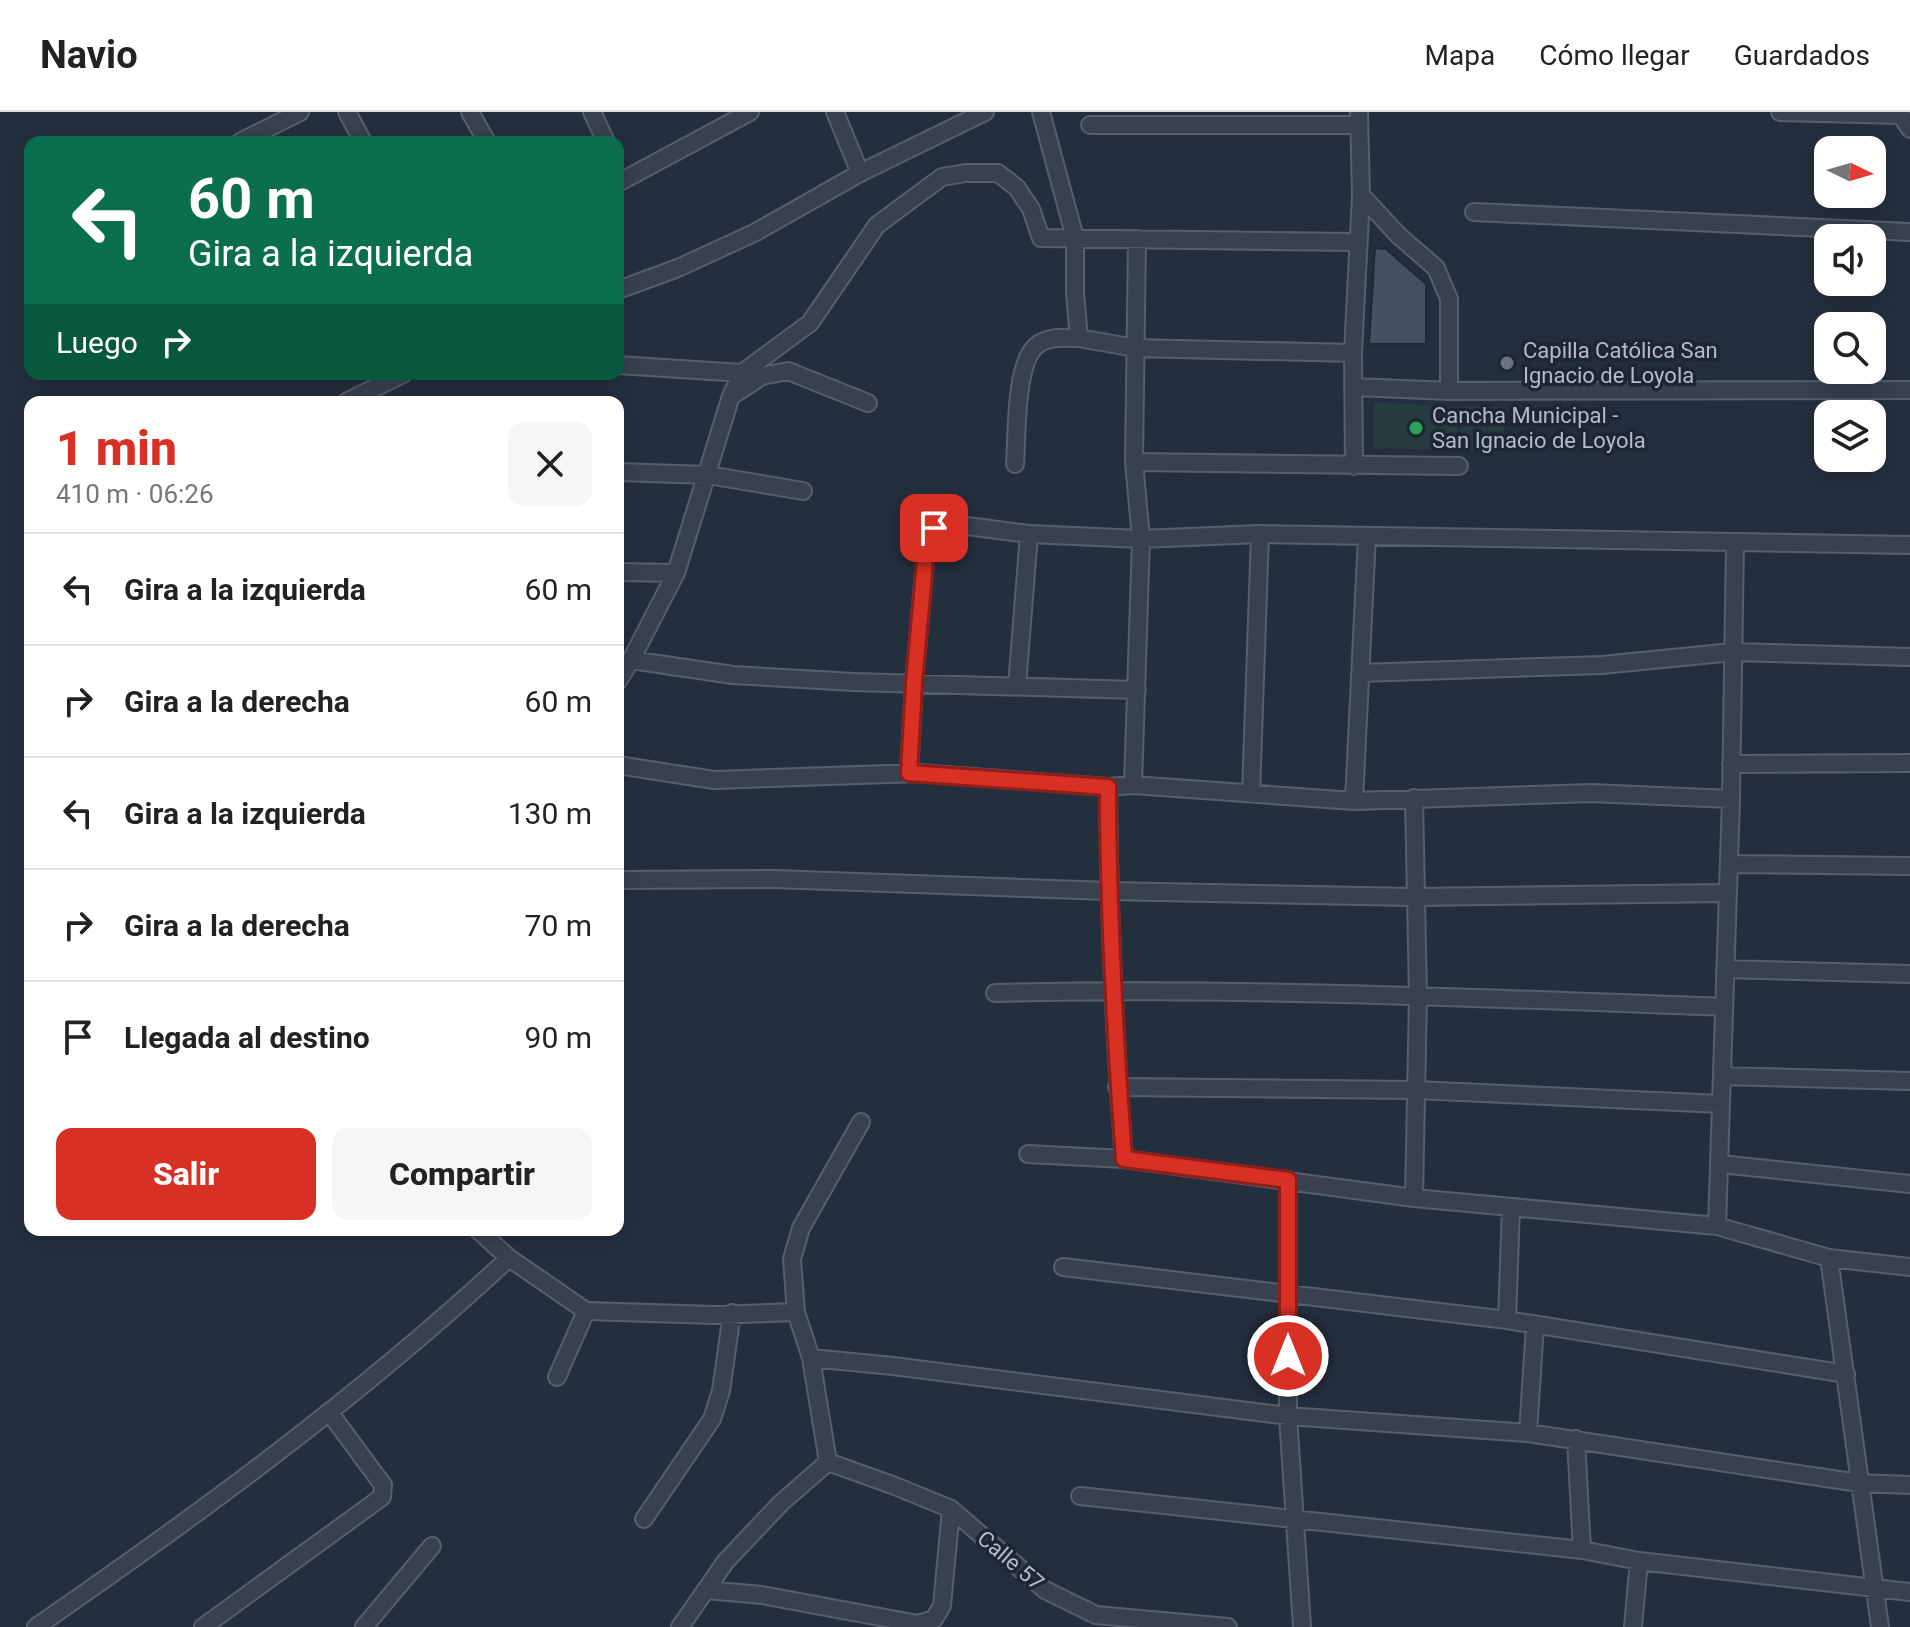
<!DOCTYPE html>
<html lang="es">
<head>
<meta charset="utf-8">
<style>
  :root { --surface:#fff; --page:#f6f6f6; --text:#222; --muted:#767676; --line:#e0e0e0; --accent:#d93025 }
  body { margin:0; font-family:Roboto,sans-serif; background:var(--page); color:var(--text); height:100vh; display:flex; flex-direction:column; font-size:30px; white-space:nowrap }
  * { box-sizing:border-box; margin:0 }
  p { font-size:26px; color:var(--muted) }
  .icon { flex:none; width:44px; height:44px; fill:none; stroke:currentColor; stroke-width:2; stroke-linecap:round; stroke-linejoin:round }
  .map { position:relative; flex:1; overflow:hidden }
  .sheet { position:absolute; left:24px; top:284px; width:600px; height:840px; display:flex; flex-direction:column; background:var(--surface); border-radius:16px; box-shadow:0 4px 20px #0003 }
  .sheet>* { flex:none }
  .banner { position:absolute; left:24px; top:24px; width:600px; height:244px; border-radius:16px; box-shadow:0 4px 20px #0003; background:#0b6e4f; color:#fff; overflow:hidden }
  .needle { width:52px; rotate:95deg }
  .buttons { position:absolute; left:1814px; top:24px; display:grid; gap:16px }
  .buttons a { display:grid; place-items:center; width:72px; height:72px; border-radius:16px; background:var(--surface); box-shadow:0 4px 20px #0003; font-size:40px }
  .pin { position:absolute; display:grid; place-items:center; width:68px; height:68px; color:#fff; margin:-34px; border-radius:16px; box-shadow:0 4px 12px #0006 }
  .me { position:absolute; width:88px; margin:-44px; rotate:0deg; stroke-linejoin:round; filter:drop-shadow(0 0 6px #0008) }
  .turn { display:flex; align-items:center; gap:28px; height:168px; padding:0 32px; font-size:36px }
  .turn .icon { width:104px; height:104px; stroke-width:2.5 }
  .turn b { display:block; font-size:56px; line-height:68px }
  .then { display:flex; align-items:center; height:76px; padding:0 32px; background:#0003; gap:16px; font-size:30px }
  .round { display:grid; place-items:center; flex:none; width:84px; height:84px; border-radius:16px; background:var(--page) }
  .headline { display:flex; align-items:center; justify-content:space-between; height:136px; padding:0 32px }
  h1 { font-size:48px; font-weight:800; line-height:60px; color:var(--accent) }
  .button { display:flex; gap:16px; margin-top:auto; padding:16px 32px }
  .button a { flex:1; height:92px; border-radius:16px; background:var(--accent); color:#fff; font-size:32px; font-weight:800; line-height:92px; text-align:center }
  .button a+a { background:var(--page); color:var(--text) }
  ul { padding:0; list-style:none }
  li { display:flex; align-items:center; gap:24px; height:112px; padding:0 32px; border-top:2px solid var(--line) }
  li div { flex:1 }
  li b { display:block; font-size:30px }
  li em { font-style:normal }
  header { display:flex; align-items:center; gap:48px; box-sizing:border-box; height:112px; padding:0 40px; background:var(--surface); border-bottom:2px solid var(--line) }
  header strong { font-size:38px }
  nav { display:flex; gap:44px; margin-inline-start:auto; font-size:28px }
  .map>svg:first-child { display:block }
  .green { fill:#263c3f }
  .building { fill:#455162; stroke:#1f2835; stroke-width:2 }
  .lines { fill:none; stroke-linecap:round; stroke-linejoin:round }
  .minor-casing { stroke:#565f6c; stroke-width:20 }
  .minor { stroke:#38414e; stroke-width:16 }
  .route-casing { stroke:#8d1f18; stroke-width:20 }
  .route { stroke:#d93025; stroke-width:14 }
  .worship-dot { fill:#6b7280; stroke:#1d2633; stroke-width:3 }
  .leisure-dot { fill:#2e9e5b; stroke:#1d2633; stroke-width:3 }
  .labels { text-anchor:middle; stroke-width:7; stroke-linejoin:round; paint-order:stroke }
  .poi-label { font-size:22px; fill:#b4bcc9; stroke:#1d2633; text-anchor:start }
  .street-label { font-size:22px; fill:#b4bcc9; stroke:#1d2633 }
</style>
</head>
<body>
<header>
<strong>Navio</strong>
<nav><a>Mapa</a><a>Cómo llegar</a><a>Guardados</a></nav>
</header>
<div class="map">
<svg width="1910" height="1515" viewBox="0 0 1910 1515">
  <rect width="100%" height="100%" fill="#242f3e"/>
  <path class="green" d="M1374 290 1457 295V338L1374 336Z
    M1460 294 1505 295 1503 341 1459 339Z"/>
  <path class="building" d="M1375 136 1386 137 1426 172V232H1369Z"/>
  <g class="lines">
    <defs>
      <path id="minor" d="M347 0 363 30
        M470 0 487 30
        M592 0 606 30
        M835 0 860 61
        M1041 0 1075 126V181L1079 226 1135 236 1353 241
        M1780 0 1901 3
        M1899 0 1910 17
        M1090 13H1359
        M240 30 300 0
        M618 71 750 0
        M1361 83 1398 123 1436 156 1449 187V279
        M1474 100 1910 120
        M618 178 678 156 756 120 860 61 985 0
        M618 253 742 261
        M1355 275 1449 279 1910 278
        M733 283 762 264 788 259 868 291
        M346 290 403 262
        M1134 350 1459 354
        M1015 352C1017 324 1015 252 1036 234 1047 224 1064 226 1079 226
        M1354 354 1353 241 1361 83 1359 0
        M618 360 708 363 803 379
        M618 460 676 461
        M631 548 733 563 854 570 1137 578
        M1360 561 1602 553 1733 540 1910 545
        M618 569 631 548 676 461 731 284 742 261 810 211 877 113 942 65 966 61H998L1017 76 1031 97 1041 126 1357 130
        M1017 574 1029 422
        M1731 652 1910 651
        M618 653 714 668 918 661 1108 675 1133 673 1354 689 1590 681 1731 687
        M909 661 914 571 927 428 934 416 944 411 1029 422 1141 427 1260 422 1910 433
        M1133 673 1141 427 1134 350 1137 127
        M1108 675C1109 800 1114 923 1124 1047L1414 1086 1717 1114 1829 1146 1910 1155
        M1251 682 1260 422
        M1414 686 1418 884 1414 1086
        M1354 689 1367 424
        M1729 752 1910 754
        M618 768 774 767 1109 779 1414 785 1728 781
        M1725 857 1910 862
        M995 881C1238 875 1481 886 1724 895
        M1722 964 1910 969
        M1117 975 1416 978 1721 992
        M1028 1042 1124 1047
        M1720 1052 1910 1072
        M1288 1068V1304L1302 1515
        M1717 1114 1731 687 1735 431
        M478 1118 509 1146 586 1199 714 1203 796 1200 811 1246 828 1350 895 1374 951 1397 1045 1478 1096 1503 1228 1515
        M1829 1146 1880 1515
        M1063 1155 1507 1208 1846 1262
        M796 1200 792 1147 801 1116 861 1010
        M1507 1208 1511 1096
        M811 1246 893 1254 1288 1304 1528 1321 1859 1371 1910 1373
        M557 1265 586 1199
        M1528 1321 1535 1213
        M1576 1327 1582 1438
        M1080 1384 1582 1438 1639 1449 1910 1480
        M644 1407 712 1307 721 1279 732 1201
        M706 1478 762 1483 918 1512 934 1507 942 1494 951 1397
        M36 1515C201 1401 363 1282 509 1146
        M203 1515 382 1385 383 1373 329 1300
        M364 1515 432 1434
        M680 1515 726 1449 781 1391 828 1350
        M1633 1515 1639 1449"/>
    </defs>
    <use href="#minor" class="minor-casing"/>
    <use href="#minor" class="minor"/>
  </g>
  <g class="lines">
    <defs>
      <path id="route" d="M934 416 927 428 914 571 909 661 1108 675C1108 800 1115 923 1124 1047L1288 1068V1244"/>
    </defs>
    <use href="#route" class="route-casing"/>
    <use href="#route" class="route"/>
  </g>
  <circle class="worship-dot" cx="1507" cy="251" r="8"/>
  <circle class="leisure-dot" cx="1416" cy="316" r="8"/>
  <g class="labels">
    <g class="poi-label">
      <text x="1523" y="246">Capilla Católica San<tspan x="1523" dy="25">Ignacio de Loyola</tspan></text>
      <text x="1432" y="311">Cancha Municipal -<tspan x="1432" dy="25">San Ignacio de Loyola</tspan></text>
    </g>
    <g class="street-label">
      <text transform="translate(1011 1448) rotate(40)" y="8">Calle 57</text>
    </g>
  </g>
</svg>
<div class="buttons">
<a><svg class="needle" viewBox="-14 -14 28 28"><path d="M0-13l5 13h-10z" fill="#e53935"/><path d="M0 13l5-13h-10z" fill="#767676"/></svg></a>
<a><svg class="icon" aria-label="sound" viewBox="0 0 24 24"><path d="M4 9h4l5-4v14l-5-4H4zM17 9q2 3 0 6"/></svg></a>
<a><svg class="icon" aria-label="search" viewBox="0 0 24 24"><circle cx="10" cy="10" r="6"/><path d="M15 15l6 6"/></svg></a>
<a><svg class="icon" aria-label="layers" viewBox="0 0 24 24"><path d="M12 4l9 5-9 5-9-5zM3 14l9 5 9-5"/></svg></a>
</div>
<div class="pin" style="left:934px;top:416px;background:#d93025"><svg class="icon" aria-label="arrive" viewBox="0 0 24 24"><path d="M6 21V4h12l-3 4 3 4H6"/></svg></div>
<svg class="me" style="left:1288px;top:1244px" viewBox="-20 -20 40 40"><circle r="17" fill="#d93025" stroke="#fff" stroke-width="3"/><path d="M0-11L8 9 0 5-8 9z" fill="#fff"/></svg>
<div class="banner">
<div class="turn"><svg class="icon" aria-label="left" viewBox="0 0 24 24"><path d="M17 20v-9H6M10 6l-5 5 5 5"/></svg><div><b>60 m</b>Gira a la izquierda</div></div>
<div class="then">Luego<svg class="icon" aria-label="right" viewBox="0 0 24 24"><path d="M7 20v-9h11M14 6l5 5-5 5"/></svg></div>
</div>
<section class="sheet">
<div class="headline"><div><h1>1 min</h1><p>410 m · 06:26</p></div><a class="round"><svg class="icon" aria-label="close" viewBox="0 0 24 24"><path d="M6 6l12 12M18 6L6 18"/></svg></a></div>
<ul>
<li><svg class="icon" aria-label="left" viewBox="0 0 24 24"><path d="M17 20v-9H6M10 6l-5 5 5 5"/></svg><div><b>Gira a la izquierda</b></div><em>60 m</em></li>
<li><svg class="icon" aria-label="right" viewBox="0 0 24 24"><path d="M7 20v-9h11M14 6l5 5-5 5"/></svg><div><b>Gira a la derecha</b></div><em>60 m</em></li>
<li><svg class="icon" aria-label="left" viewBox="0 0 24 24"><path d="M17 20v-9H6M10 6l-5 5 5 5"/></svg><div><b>Gira a la izquierda</b></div><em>130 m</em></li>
<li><svg class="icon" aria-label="right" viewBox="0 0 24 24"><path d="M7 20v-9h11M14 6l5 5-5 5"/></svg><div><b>Gira a la derecha</b></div><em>70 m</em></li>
<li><svg class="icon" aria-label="arrive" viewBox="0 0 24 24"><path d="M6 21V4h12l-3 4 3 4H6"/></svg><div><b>Llegada al destino</b></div><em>90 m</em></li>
</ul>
<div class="button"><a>Salir</a><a>Compartir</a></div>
</section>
</div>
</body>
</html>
